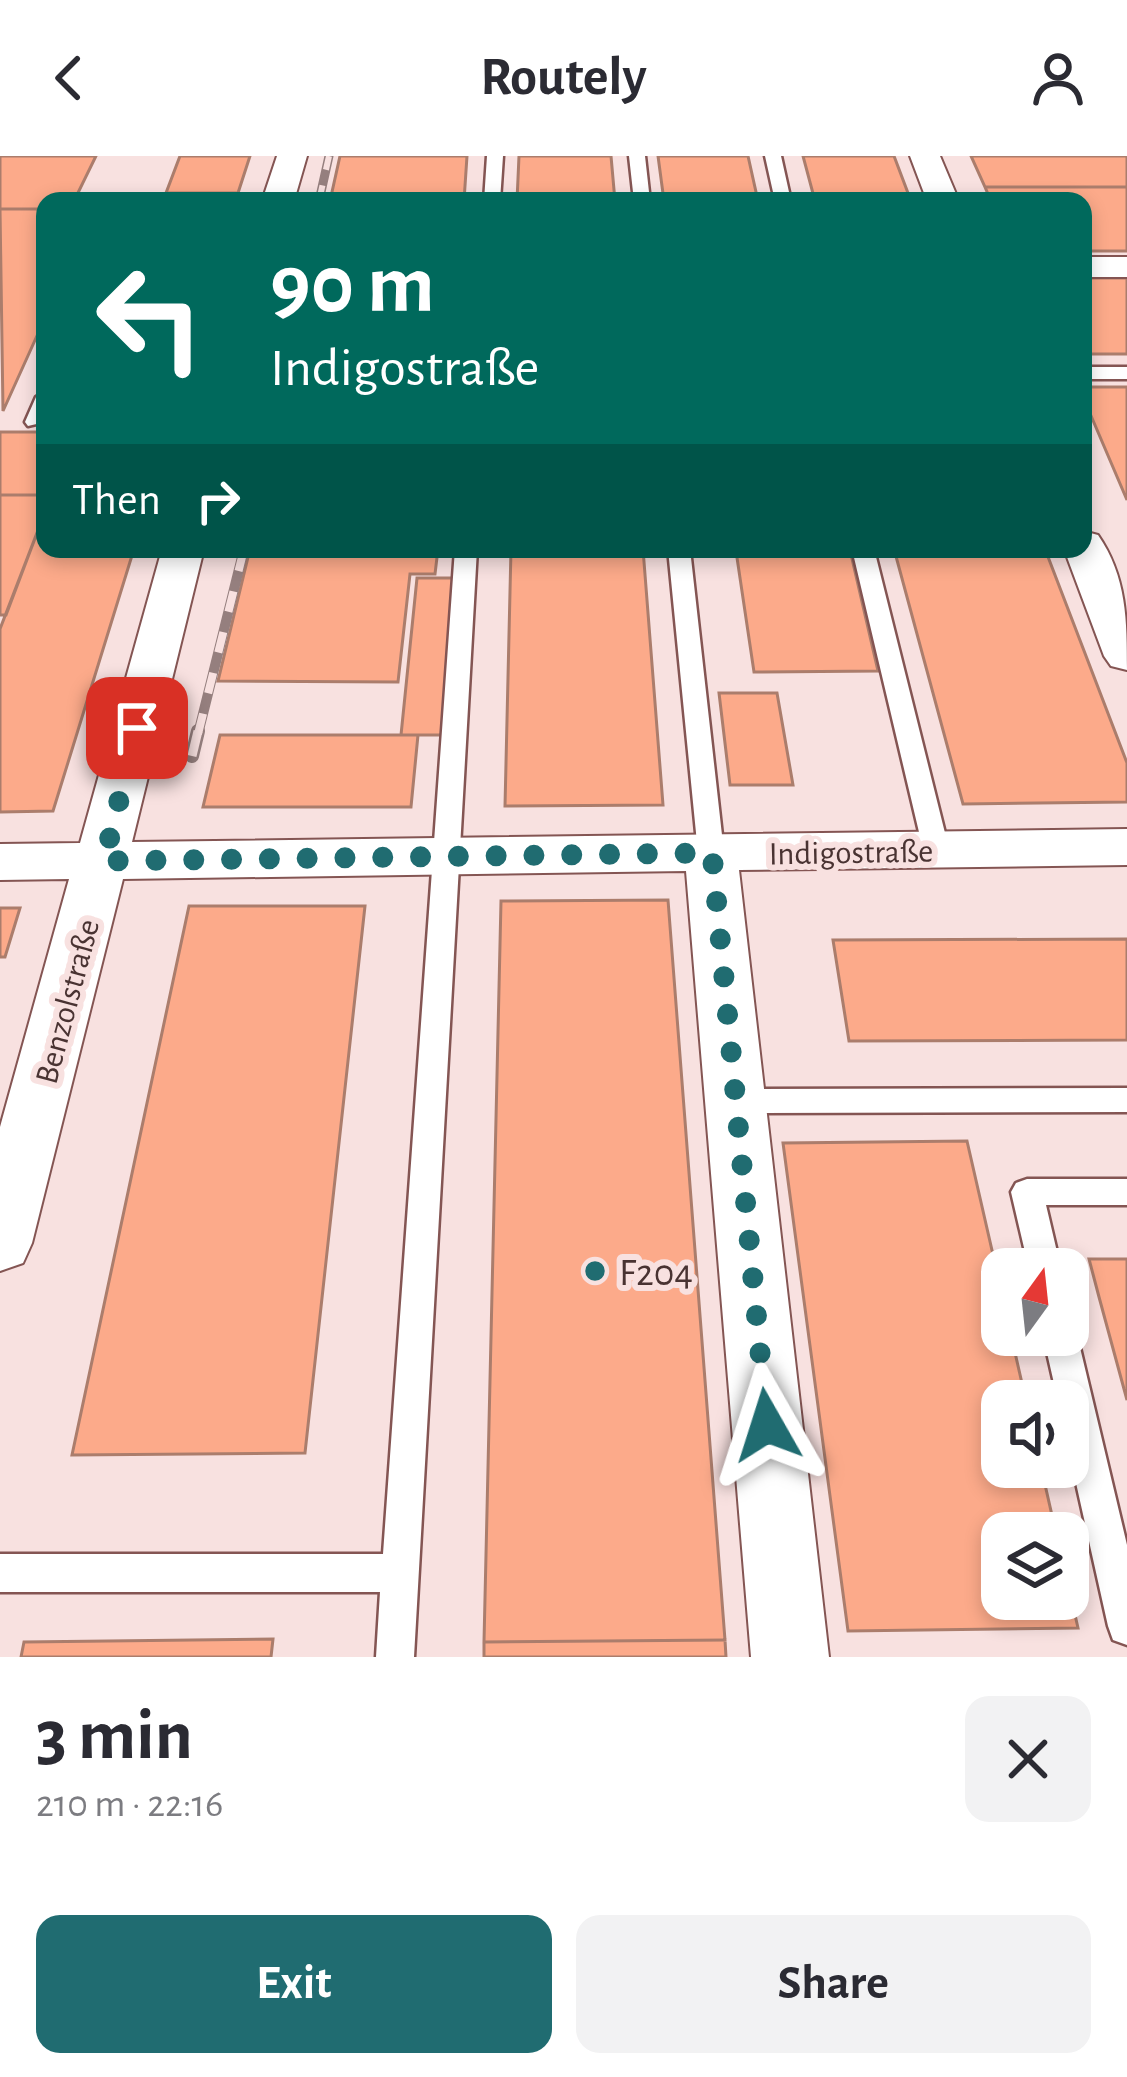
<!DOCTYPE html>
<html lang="en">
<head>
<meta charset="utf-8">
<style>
  :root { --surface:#fff; --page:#f2f2f3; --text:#2b2b33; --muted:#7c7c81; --accent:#206c71 }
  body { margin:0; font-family:"Alegreya Sans",sans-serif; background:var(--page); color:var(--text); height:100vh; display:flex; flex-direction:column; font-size:45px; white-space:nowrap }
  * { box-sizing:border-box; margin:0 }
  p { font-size:39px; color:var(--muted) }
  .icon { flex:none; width:66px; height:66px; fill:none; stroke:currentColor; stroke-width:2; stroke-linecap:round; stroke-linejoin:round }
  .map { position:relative; height:1501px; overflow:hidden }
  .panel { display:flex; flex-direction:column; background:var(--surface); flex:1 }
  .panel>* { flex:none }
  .guide { position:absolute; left:36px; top:36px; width:1056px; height:366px; border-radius:24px; box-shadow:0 6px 18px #0003; background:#00695c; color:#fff; overflow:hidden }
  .needle { width:78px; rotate:15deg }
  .controls { position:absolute; left:981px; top:1092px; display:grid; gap:24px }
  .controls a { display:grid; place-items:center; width:108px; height:108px; border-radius:24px; background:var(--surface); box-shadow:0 6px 18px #0003; font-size:60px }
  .pin { position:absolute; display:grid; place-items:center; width:102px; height:102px; color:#fff; margin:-51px; border-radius:24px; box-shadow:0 6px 18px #0006 }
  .me { position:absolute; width:132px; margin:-66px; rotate:354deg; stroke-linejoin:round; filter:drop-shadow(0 0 9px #0008) }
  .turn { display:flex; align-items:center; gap:42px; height:252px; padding:0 36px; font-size:54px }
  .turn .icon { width:156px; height:156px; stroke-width:2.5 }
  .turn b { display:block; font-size:84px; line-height:102px }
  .then { display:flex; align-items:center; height:114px; padding:0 36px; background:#0003; gap:24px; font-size:45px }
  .round { display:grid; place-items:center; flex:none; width:126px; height:126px; border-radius:24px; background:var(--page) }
  .headline { display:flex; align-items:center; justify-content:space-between; height:204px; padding:0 36px }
  h1 { font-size:72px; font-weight:700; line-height:90px }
  .primary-button { display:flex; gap:24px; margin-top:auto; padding:24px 36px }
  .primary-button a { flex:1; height:138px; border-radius:24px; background:var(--accent); color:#fff; font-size:48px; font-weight:700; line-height:138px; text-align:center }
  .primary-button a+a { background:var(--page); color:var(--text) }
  header { display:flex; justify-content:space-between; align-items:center; height:156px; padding:0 36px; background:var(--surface); font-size:54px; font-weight:700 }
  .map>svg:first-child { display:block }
  .building { fill:#fcaa8a; stroke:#ab7d6c; stroke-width:3 }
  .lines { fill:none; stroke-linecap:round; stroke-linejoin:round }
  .service-casing { stroke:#845553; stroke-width:5 }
  .minor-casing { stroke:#845553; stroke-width:4 }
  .service { fill:#fff; fill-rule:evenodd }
  .minor { fill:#fff; fill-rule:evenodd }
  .rail-far2-casing { stroke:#957f7e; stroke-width:9 }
  .rail-far1-casing { stroke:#957f7e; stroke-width:10 }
  .rail-casing { stroke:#957f7e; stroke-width:14 }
  .rail-far2 { stroke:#f8e1e0; stroke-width:6; stroke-dasharray:16; stroke-linecap:butt }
  .rail-far1 { stroke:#f8e1e0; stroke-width:8; stroke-dasharray:21; stroke-linecap:butt }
  .rail { stroke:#f8e1e0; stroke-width:9; stroke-dasharray:27; stroke-linecap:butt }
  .route { stroke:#206c71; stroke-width:21; stroke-dasharray:0 37.8 }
  .poi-dot { fill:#206c71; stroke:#f8e1e0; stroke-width:4.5 }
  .labels { text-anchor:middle; stroke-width:12; stroke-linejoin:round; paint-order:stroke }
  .street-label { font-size:33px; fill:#493332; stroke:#f8e1e0 }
  .near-poi-label { font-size:39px; fill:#493332; stroke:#f8e1e0; text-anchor:start }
</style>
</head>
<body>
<header><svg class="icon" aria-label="back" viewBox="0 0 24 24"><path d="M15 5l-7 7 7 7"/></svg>Routely<svg class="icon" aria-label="person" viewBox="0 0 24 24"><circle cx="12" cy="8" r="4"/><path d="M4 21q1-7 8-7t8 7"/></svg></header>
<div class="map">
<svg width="1127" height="1501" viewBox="0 0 1127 1501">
  <rect width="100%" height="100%" fill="#f8e1e0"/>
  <path class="building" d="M0 0H96L74 45H45V53H0Z
    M180 0H250L238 37H166Z
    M340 0H467L464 45H330Z
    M519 0H611L615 45H517Z
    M658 0H748L758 45H664Z
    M803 0H894L911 45H815Z
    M971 0H1127V31H985Z
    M985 31H1127V95H1083V45H991Z
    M0 53H45V162L3 255Z
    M1083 122H1127V198H1083Z
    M1083 231H1127V344L1083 241Z
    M0 276H45V339H0Z
    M0 339H45V356L6 459H0Z
    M45 356V393H134L53 655 0 656V473Z
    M250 393H438L435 418H410L398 526 218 525Z
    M511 393H643L663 649 505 650Z
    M894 393H1045L1127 607V646L963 648Z
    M850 394 878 515 754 516 736 395Z
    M417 422H462L452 579H401Z
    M719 537H777L793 629H730Z
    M220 579H418L411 651H203Z
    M668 744 725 1484 484 1486 501 745Z
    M189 750H365L305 1297 72 1299Z
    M0 752H20L5 801H0Z
    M1127 783V884L849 885 833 784Z
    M967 985 1002 1138V1179H1011L1026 1245H1002V1311H1041L1056 1377H1002V1443H1068V1428L1078 1472 848 1475 783 987Z
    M1089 1103H1127V1244L1099 1141Z
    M273 1483 271 1501H21L24 1486Z
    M725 1484 726 1501H484V1486Z"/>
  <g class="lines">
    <defs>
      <path id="service" d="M487 0H503L500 45H484Z
        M629 0H645L650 45H634Z
        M765 0H781L791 45H775Z
        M1083 211H1127V223H1083Z
        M45 235V266L28 270 25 266 36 241Z
        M455 393H477L414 1501H376L380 1436H0V1398H383Z
        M668 393H690L724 697 711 706 698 697Z
        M852 393H874L949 693 936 702 923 693Z
        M1127 932V956L736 957 725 954 721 945 725 936 736 933Z
        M1027 1023H1127V1049H1046L1061 1113H1029L1011 1036 1016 1027Z
        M1068 1167 1077 1179 1127 1389V1489L1113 1484 1108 1470 1068 1291V1245H1058L1043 1179H1068Z"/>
      <path id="minor" d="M277 0H307L294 45H262Z
        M910 0H940L959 45H927Z
        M1083 101H1127V121H1083Z
        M1083 375 1098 379C1127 421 1127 465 1127 514L1111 510 1104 500 1064 393H1083Z
        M162 393H204L132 686 1127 673V709L739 714 829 1501H751L686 715 123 723 32 1087 23 1107 0 1115V971L69 723 0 724V688L80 687Z"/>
    </defs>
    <use href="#service" class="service-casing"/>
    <use href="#minor" class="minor-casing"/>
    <use href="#service" class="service"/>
    <use href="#minor" class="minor"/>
    <defs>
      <path id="rail-far2" d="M319 45 329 0"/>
      <path id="rail-far1" d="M198 578 244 393"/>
      <path id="rail" d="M192 600 198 575"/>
    </defs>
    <use href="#rail-far2" class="rail-far2-casing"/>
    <use href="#rail-far1" class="rail-far1-casing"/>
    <use href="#rail" class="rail-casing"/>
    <use href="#rail-far2" class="rail-far2"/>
    <use href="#rail-far1" class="rail-far1"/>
    <use href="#rail" class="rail"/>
  </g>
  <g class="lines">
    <path class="route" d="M137 572 104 705 712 697 767 1269"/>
  </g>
  <circle class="poi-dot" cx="595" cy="1115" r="12"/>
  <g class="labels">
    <g class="street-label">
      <text transform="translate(851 695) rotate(-1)" y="12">Indigostraße</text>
      <text transform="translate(66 845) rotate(-75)" y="12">Benzolstraße</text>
    </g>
    <g class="near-poi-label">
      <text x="619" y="1129">F204</text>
    </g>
  </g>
</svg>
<div class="controls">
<a><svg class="needle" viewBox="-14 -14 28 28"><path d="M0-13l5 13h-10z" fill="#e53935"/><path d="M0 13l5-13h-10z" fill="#7c7c81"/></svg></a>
<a><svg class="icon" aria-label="sound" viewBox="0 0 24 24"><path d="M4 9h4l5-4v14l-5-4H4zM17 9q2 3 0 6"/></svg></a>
<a><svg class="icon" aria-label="layers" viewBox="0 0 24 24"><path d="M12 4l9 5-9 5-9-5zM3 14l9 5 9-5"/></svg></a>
</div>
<div class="pin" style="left:137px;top:572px;background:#d93025"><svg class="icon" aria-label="arrive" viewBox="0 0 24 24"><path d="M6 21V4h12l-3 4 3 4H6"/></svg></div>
<svg class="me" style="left:767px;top:1269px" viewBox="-20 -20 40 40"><path d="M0-17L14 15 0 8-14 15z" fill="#206c71" stroke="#fff" stroke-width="4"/></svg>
<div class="guide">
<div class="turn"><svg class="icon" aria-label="left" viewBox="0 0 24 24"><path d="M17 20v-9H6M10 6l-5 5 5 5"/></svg><div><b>90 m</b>Indigostraße</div></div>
<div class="then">Then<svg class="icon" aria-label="right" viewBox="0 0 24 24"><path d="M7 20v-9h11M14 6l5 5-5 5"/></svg></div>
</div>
</div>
<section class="panel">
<div class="headline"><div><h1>3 min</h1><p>210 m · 22:16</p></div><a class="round"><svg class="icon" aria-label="close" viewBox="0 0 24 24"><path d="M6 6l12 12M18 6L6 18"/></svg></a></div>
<div class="primary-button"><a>Exit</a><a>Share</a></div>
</section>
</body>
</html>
